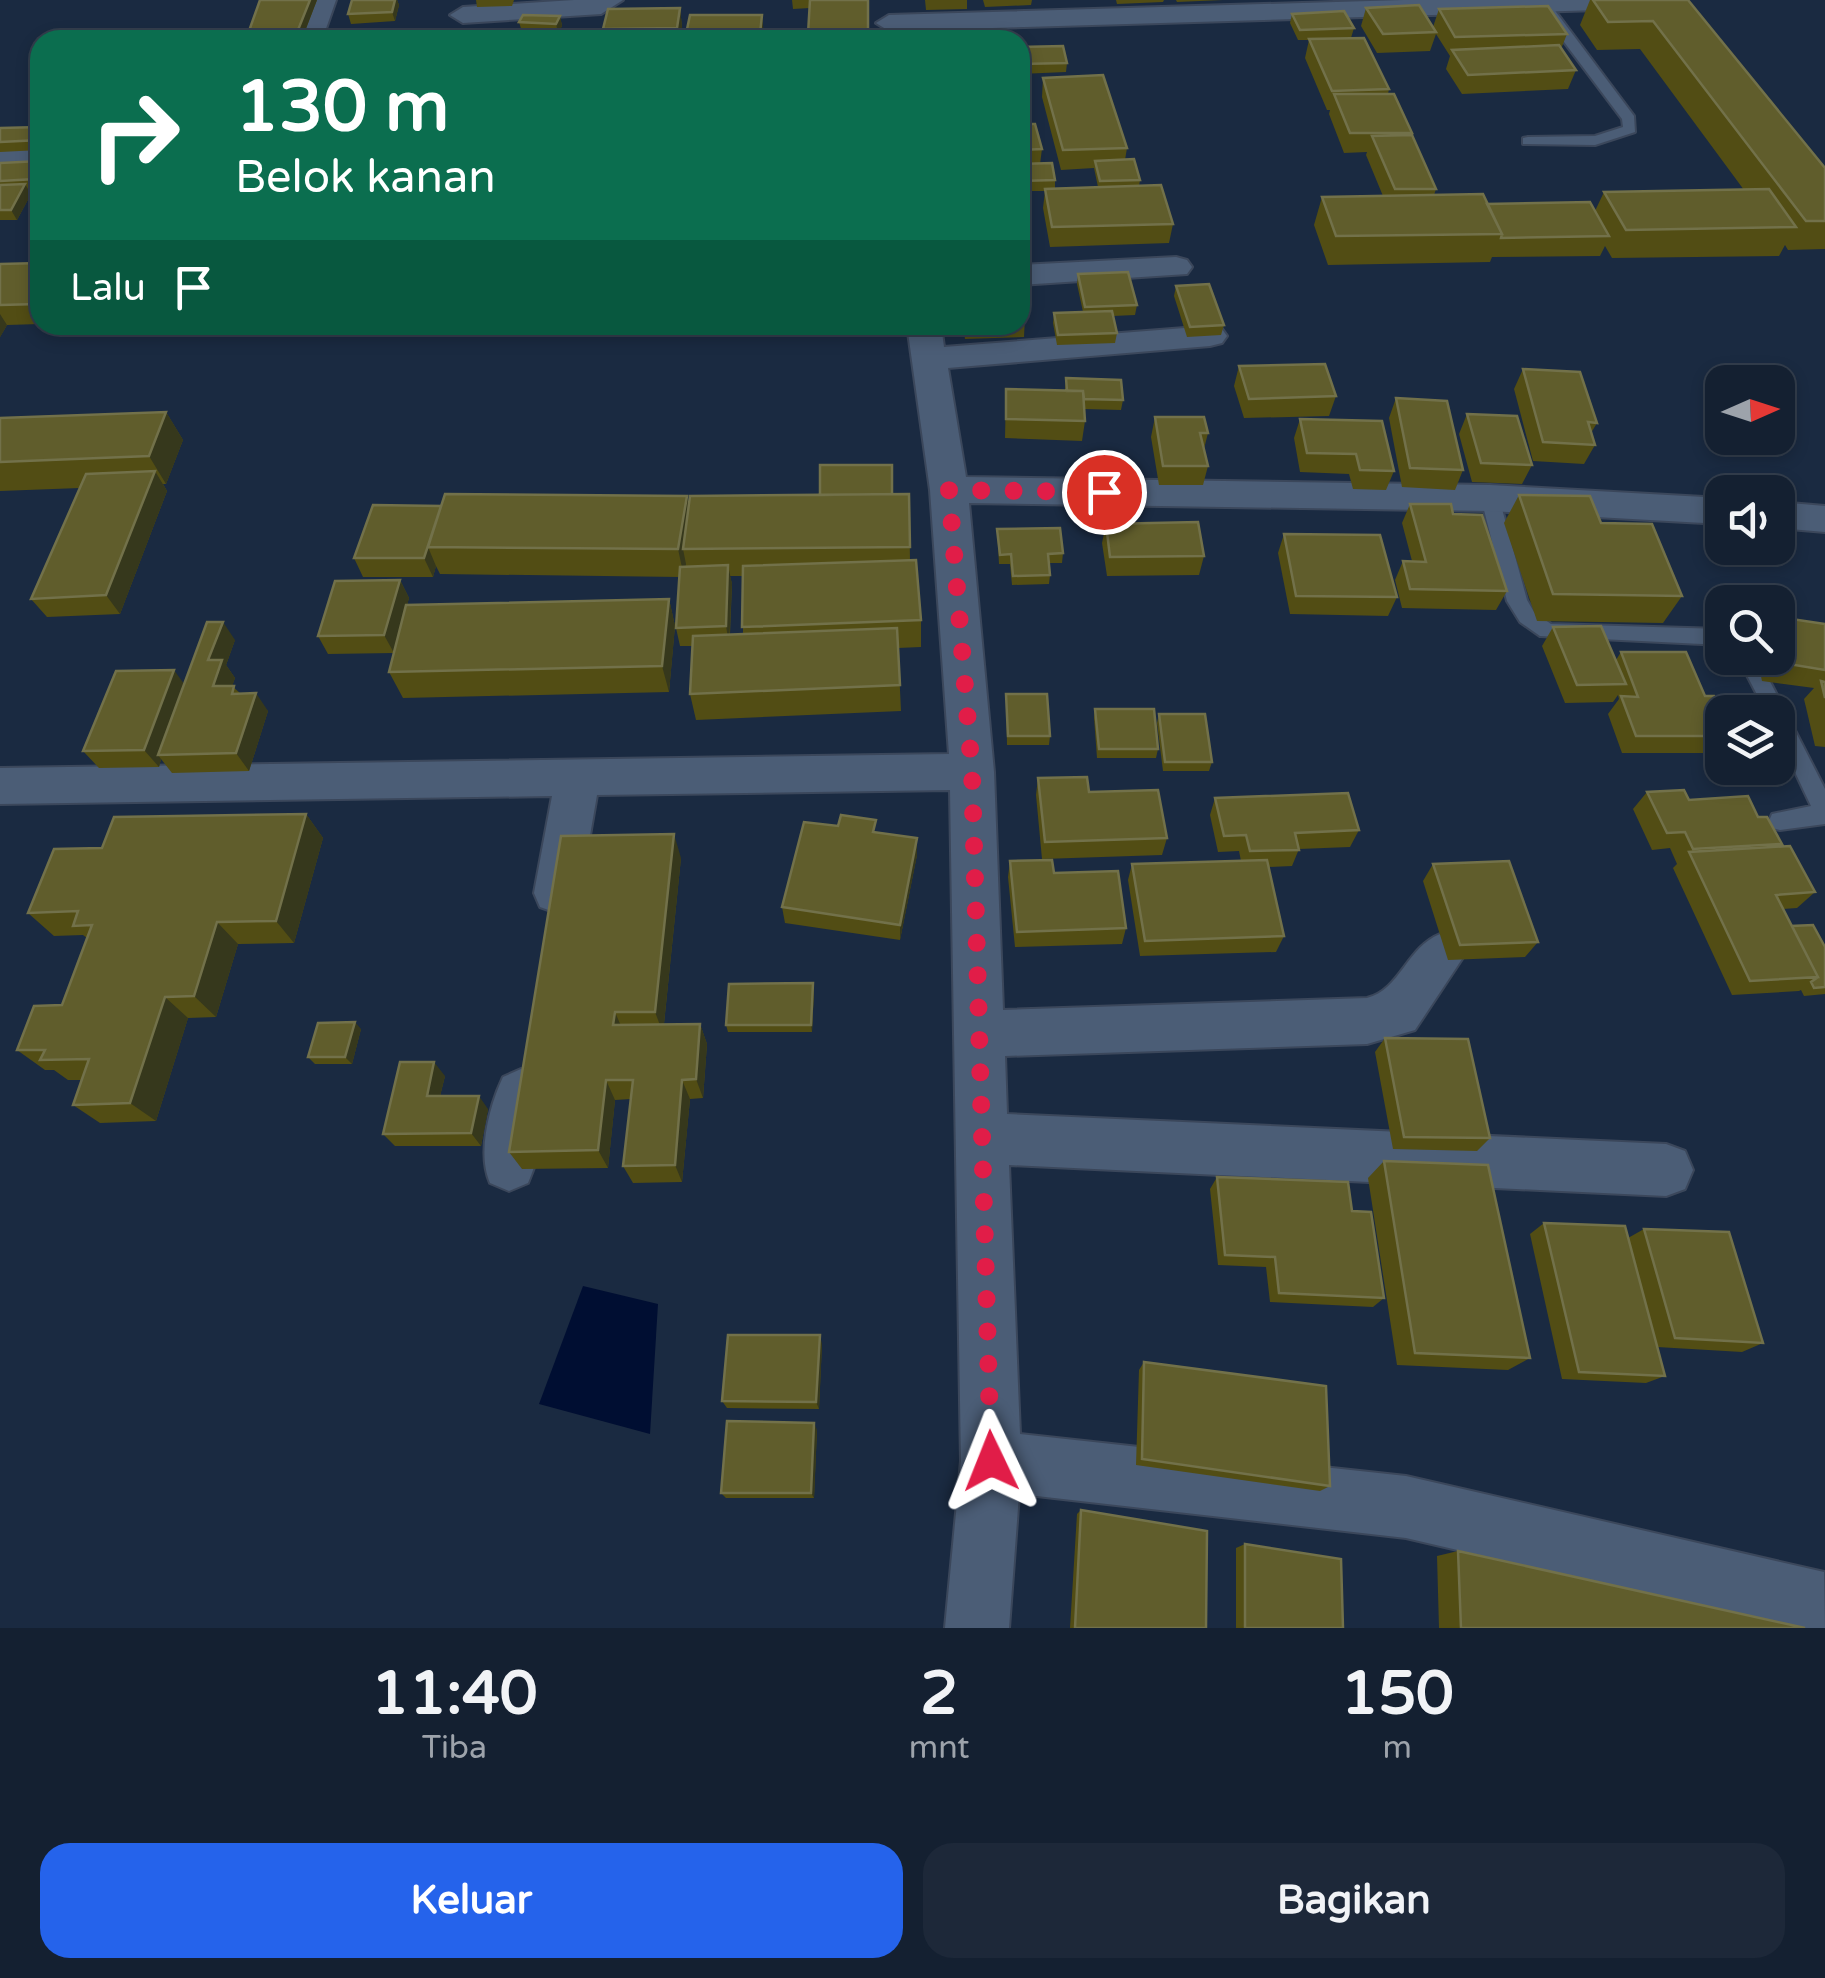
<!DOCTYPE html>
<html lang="id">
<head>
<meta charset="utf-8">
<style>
  :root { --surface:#142031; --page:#1d2839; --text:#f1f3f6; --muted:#9da3ab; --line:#333e4d; --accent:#2563eb }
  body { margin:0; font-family:"Varela Round",sans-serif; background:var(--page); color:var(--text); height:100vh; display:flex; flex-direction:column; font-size:38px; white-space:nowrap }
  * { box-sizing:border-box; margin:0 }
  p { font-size:32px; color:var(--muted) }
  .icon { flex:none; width:55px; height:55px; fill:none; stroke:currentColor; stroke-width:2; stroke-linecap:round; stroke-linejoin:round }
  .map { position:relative; height:1628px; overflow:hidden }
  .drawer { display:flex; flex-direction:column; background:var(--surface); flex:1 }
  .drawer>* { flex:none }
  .guide { position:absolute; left:30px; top:30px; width:1000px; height:305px; border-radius:30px; box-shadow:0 5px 15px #0003,0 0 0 2px var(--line); background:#0b6e4f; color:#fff; overflow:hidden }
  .needle { width:65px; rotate:87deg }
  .buttons { position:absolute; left:1705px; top:365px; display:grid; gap:20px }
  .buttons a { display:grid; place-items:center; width:90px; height:90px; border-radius:20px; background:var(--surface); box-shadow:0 5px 15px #0003,0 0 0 2px var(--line); font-size:50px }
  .pin { position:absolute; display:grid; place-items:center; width:85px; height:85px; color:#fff; margin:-42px; border:5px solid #fff; border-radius:50%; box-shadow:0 2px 10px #0007 }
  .me { position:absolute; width:110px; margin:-55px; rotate:358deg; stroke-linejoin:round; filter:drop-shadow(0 0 8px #0008) }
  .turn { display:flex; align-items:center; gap:35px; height:210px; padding:0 40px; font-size:45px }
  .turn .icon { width:130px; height:130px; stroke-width:2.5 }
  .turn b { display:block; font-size:70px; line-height:85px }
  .then { display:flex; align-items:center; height:95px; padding:0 40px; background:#0003; gap:20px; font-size:38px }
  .eta { display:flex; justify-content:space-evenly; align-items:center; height:170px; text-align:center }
  .eta b { font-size:60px; font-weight:700; line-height:70px }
  .primary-button { display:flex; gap:20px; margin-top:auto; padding:20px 40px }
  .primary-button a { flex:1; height:115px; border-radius:30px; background:var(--accent); color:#fff; font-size:40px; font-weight:700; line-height:115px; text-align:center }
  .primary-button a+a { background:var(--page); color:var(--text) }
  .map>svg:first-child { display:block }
  .water { fill:#000e32 }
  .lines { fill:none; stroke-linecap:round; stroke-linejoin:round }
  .service-casing { stroke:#3b475b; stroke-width:4 }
  .minor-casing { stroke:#3b475b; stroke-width:4 }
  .service { fill:#4b5d76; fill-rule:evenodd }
  .minor { fill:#4b5d76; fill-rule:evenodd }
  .wall { fill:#524d14; fill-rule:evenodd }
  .shaded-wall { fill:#36381c }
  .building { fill:#605d2c; stroke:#72714a; stroke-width:2.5 }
  .route { stroke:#e11d48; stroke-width:18; stroke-dasharray:0 32.4 }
</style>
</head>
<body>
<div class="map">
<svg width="1825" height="1628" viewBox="0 0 1825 1628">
  <rect width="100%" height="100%" fill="#1a2a41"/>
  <path class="water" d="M583 1286 658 1304 650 1434 539 1404Z"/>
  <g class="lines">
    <defs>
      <path id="service" d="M1543 8H1553L1634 116 1635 132 1595 145 1523 144V138L1528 137 1595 136 1623 127 1622 119 1543 14Z
        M1490 492 1499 498 1527 600 1534 612 1551 624 1722 629V645L1540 636 1520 622 1507 601 1481 498Z
        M1738 658H1758L1825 789V824L1780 830 1772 828 1769 821 1772 814 1811 806 1778 736V712H1766Z"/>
      <path id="minor" d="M310 0H336L322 40H296Z
        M574 0H623L601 14 463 23 450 15 463 7Z
        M1403 0H1679L1666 8 889 31 876 23 889 15Z
        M40 143V161L0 162V144Z
        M1176 257 1187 260 1192 267 1187 274 1020 285V265Z
        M907 325H941L944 347 1210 326 1222 329 1227 336 1222 343 1210 346 948 368 966 477 1490 485 1722 498V524L1490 511 969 503 994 772 1003 1010 1367 998C1400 990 1407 947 1440 934L1457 941 1464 956 1415 1030 1367 1044 1005 1056 1007 1114 1666 1144 1685 1151 1693 1170 1685 1189 1666 1196 1009 1165 1020 1434 1406 1476 1824 1572 1825 1628H1791L1406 1538 1019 1494 1009 1628H945L961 1461 950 790 597 795 580 893 574 907 557 913 540 907 534 893 552 796 0 804V768L949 754 930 490Z
        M1778 502 1825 506V532L1778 528Z
        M521 1069 539 1077C552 1107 541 1153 528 1183L509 1191 490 1183C477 1153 489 1107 503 1077Z"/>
    </defs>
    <use href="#service" class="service-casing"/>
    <use href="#minor" class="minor-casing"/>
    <use href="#service" class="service"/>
    <use href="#minor" class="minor"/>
  </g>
  <path class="wall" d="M317 0 302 39 252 40 249 31Z
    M352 0H397L399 5 395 21 351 24 348 14Z
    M476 0H514L512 6 477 7Z
    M792 0H869V40H808L810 8 793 9Z
    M925 0H967V9L926 10Z
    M983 0H1032L1031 5 985 7Z
    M1116 0H1164L1163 2 1117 4Z
    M1176 0H1223L1177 2Z
    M1590 0H1688L1825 168V249L1788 250 1785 245 1779 256 1612 258 1605 246 1600 256 1492 257 1490 262 1328 265 1314 225 1322 197 1383 196 1366 155 1367 152 1344 153 1329 114 1330 110H1327L1305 58 1309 40H1298L1290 23 1292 14 1354 28 1351 38 1389 89 1388 94 1412 133 1411 135 1436 189 1434 195 1487 204 1595 211 1604 192 1744 190 1640 49 1597 50 1580 25Z
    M680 8 682 27 680 40H606L603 29Z
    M1366 8 1433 27 1439 9 1567 34 1561 49 1576 70 1568 89 1462 94 1446 69 1450 56 1436 34 1430 51 1377 53 1361 26Z
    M762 15 763 40H686V34Z
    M560 16 562 26 558 33 522 32 519 22Z
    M1020 47 1067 63 1066 72 1020 74Z
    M1043 78 1127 148 1125 160 1140 180 1139 186 1173 224 1169 243 1050 247 1043 208 1045 191H1020V124L1042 149 1040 164 1055 180V188L1098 187 1094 168 1061 170 1042 97Z
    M40 127V150L0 152V128Z
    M40 161V189L29 190 31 194 17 220H0V163Z
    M40 263V324L7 325 0 337V264Z
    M1078 274 1137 305 1135 315 1113 316 1117 333 1115 343 1057 345 1053 323 1054 313 1083 312 1077 284Z
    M1020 286 1025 317 1024 337 965 339 963 325H1020Z
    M1176 286 1224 325 1221 335 1187 337 1174 296Z
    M1239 366 1336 396 1329 416 1244 418 1234 386Z
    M1523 369 1597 423 1591 433 1595 445 1584 464 1533 461 1514 389Z
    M1066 378 1123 400 1121 410 1084 409 1085 421 1082 441 1005 438 1006 389 1065 391Z
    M1396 398 1463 470 1455 490 1402 487 1389 418Z
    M166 412 183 440 166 484H163L167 491 120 614 47 617 31 599 80 488 0 491V418Z
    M1467 414 1532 465 1522 484 1472 482 1459 434Z
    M1155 417 1208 433 1204 449 1208 466 1203 485H1159L1151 437Z
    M1300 419 1394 471 1386 490 1353 489 1349 474 1300 472 1294 438Z
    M909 494 910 560 921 620V647L898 648 901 711 696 720 690 694 692 646H680L676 628 680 577 440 574 436 566 433 577H363L354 558 441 506 689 503ZM730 576H743V634H730L732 584Z
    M1519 495 1601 523 1682 596 1663 623 1537 621 1504 523Z
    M1410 504 1453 514 1507 591 1496 610 1402 608 1395 580 1403 561H1412L1402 523Z
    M1106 524 1204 556 1199 575 1107 576 1102 543Z
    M997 529 1063 553 1062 563H1049L1050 575 1049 584 1012 585 1010 564H999Z
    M1284 534 1397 597 1388 616 1290 614 1278 553Z
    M400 580 409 598 407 605 669 599 675 626 669 692 403 698 389 672 394 653 328 654 318 636Z
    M1825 624V747L1815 746 1804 699 1814 688 1762 681 1757 658H1778Z
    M1553 627 1616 660 1621 652 1705 696 1722 716V745L1716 753H1622L1608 714 1619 699 1618 695 1613 702 1565 703 1542 646Z
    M235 640 226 665 235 678 232 686 240 693 268 711 249 771 172 773 161 759 159 767 99 768 83 751 184 684Z
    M1006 694 1050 736 1049 745H1007Z
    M1095 709 1158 749 1156 758H1097L1094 718Z
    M1159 714 1212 762 1209 771H1163L1157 723Z
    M1038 778 1089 792 1167 838 1162 855 1042 859 1036 795Z
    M1647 792 1689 800 1758 817 1782 844 1779 847 1815 892 1797 908 1783 909 1792 926 1825 947V994L1804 996 1801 990 1799 991 1732 995 1673 868 1677 864 1670 848 1652 850 1633 809Z
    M1215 798 1359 830 1350 847 1299 849 1292 866 1269 867 1284 936 1276 952 1140 956 1128 880 1132 864 1241 861 1239 851 1218 852 1210 815Z
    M306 814 323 838 294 943 238 944 216 1017 188 1018 156 1121 100 1123 73 1105 81 1080H68L54 1070H45L17 1050 62 1005 87 938 83 935 54 936 28 913 102 848Z
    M877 832 917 855 900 940 785 923 782 907Z
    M681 858 664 1024H700L707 1044 703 1098 690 1099 682 1182 633 1183 623 1166 631 1099 615 1100 608 1168 522 1169 509 1152Z
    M1010 861 1054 873 1126 928 1122 944 1015 947 1008 877Z
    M1433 864 1538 942 1525 957 1448 960 1423 881Z
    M813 983 814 991 812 1032H728L726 1025Z
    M361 1029 352 1064H315L308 1057Z
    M1385 1038 1490 1138 1477 1151 1393 1149 1375 1052Z
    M445 1076 440 1096 488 1109 481 1146H395L383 1134Z
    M1384 1161 1530 1358 1508 1370 1397 1365 1368 1178Z
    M1217 1177 1384 1298 1373 1307 1270 1302 1266 1267 1218 1265 1210 1189Z
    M1544 1223 1628 1238 1644 1229 1763 1343 1742 1352 1657 1347 1665 1376 1646 1383 1562 1379 1530 1234Z
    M822 1344 819 1409 727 1408 722 1401Z
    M1144 1362 1330 1486 1320 1491 1136 1465 1139 1370Z
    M817 1430 814 1498H726L721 1493Z
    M1081 1510 1206 1628H1070L1077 1514Z
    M1245 1544 1343 1628H1236V1548Z
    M1458 1551 1805 1628H1439L1437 1556Z"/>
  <path class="shaded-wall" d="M310 0H317L302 39 298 30Z
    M395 0H397L399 5 395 21 392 12Z
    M680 8 682 27 680 40H678L677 28Z
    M762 15 764 34 763 40H760Z
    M560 16 562 26 558 33 556 24Z
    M25 184 31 194 17 220 11 210Z
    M0 314 7 325 0 337Z
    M166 412 183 440 166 484 149 456Z
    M155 471 167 491 120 614 106 595Z
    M687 496 693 524 683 549 686 564 684 577 678 549Z
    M428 547 436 566 433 577 424 558Z
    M728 565 732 584 729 644 726 626Z
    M400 580 409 598 394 653 384 635Z
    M669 599 675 626 669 692 662 666Z
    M223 622 235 640 226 665 235 678 226 704 213 686 208 660Z
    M174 670 187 688 158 755 161 759 159 767 144 750Z
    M256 693 268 711 249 771 236 753Z
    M306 814 323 838 294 943 276 921Z
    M674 834 681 858 663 1033 655 1012Z
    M917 838V855L900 940V925Z
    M217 922 238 944 216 1017 194 996Z
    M813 983 814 991 812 1032 811 1025Z
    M165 997 188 1018 156 1121 130 1103Z
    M615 1012 624 1033 613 1025Z
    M355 1022 361 1029 352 1064 345 1057Z
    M700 1024 707 1044 703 1098 696 1079Z
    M434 1062 445 1076 437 1108 427 1096Z
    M606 1080 615 1100 608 1168 598 1150Z
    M682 1080 690 1099 682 1182 675 1165Z
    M479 1096 488 1109 481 1146 471 1133Z
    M820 1335 822 1344 819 1409 816 1402Z
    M814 1423 817 1430 814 1498 811 1493Z"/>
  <path class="building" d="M260 0H310L298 30 249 31Z
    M352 0H395L392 12 348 14Z
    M810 0H868V34H808Z
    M1593 0H1688L1825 168V221H1806L1653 21 1608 22Z
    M1419 5 1436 32 1383 34 1366 8Z
    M1548 6 1567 34 1455 37 1439 9Z
    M680 8 677 28 603 29 608 9Z
    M1344 11 1354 28 1300 30 1292 14Z
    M523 15 560 16 556 24 519 22Z
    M690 15H762L760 34H686Z
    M1364 38 1389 89 1332 91 1309 39Z
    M1559 45 1576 70 1468 75 1452 50Z
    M1063 46 1067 63 1020 64V47Z
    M1103 75 1127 148 1063 150 1043 78Z
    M1334 94H1394L1412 133H1350Z
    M1020 124H1035L1042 149 1020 150Z
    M40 127V140L0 142V128Z
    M1412 135 1436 189H1395L1372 136Z
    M1134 159 1140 180 1100 181 1095 161Z
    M40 161V172L36 179 0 181V163Z
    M1052 163 1055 180 1020 181V164Z
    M25 184 11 210H0V185Z
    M1161 185 1173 224 1052 227 1045 189Z
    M1769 189 1796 227 1626 230 1604 192Z
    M1483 194 1502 234 1336 236 1322 197Z
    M1590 202 1609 236 1501 238 1502 234 1487 204Z
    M40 263V300L38 304 0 305V264Z
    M1128 272 1137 305 1085 307 1078 274Z
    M1209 284 1224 325 1190 327 1176 286Z
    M1020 286 1025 317 1020 318Z
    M1112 311 1117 333 1058 335 1054 313Z
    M1325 364 1336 396 1249 399 1239 366Z
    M1523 369 1580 372 1597 423 1588 422 1595 445 1543 442Z
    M1066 378 1121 380 1123 400 1084 399 1083 391H1067Z
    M1006 389 1083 391 1085 421 1006 419Z
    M1396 398 1447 401 1463 470 1410 468Z
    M166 412 149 456 0 462V418Z
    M1467 414 1517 416 1532 465 1481 463Z
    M1155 417H1204L1208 433H1200L1208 466H1163Z
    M1300 419 1382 421 1394 471 1360 470 1356 454 1307 453Z
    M820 465H892V494L820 495Z
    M155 471 106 595 31 599 86 474Z
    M445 494 687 496 678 549 428 547Z
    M909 494 910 547 683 549 690 496Z
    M1519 495 1590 496 1601 523 1652 524 1682 596 1553 594Z
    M1410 504H1451L1453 514 1482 515 1507 591 1410 589 1403 561 1426 562Z
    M373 505 441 506 424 558H354Z
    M1198 522 1204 556 1110 557 1106 524Z
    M1060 528 1063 553 1048 554 1050 575 1013 576 1011 554 1000 555 997 529Z
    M1284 534 1380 535 1397 597 1296 596Z
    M916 560 921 620 742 627 743 566Z
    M728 565 726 626 676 628 680 567Z
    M400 580 384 635 318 636 335 581Z
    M669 599 662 666 389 672 406 605Z
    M1778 617 1825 624V670L1777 662Z
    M207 622H223L208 660H222L213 686H234L232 694 256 693 236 753 158 755Z
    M1601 626 1626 684 1577 685 1553 627Z
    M897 628 900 685 690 694 693 636Z
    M1621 652H1686L1705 696H1714L1722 716V736H1636L1621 696 1638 697Z
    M174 670 144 750 83 751 116 671Z
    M1821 681 1825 682V698Z
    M1006 694H1047L1050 736H1008Z
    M1095 709H1154L1158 749H1099Z
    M1159 714H1205L1212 762H1165Z
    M1087 777 1089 792 1158 790 1167 838 1045 842 1038 778Z
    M1684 790 1689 800 1748 796 1758 817H1767L1782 844 1693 849 1685 832 1667 833 1647 792Z
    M1348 793 1359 830 1295 833 1299 850 1250 851 1246 835 1224 836 1215 798Z
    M306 814 276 921 217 922 194 996 165 997 130 1103 73 1105 89 1059 40 1060 45 1050H17L34 1006 62 1005 92 925 73 926 78 911 28 913 54 849 102 848 114 817Z
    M841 815 876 820 873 832 917 838 900 925 782 907 804 822 838 826Z
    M674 834 655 1012H615L613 1025 700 1024 696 1079 682 1080 675 1165 623 1166 633 1080H606L598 1150 509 1152 561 836Z
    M1790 846 1815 892 1776 895 1818 977 1750 981 1689 852Z
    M1052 860 1054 873 1118 871 1126 928 1017 932 1010 861Z
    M1267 860 1284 936 1145 941 1132 864Z
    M1509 861 1538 942 1460 945 1433 864Z
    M1813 925 1825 947V987L1814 988 1811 982 1818 977 1792 926Z
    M813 983 811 1025H726L729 984Z
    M355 1022 345 1057H308L318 1023Z
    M1385 1038 1468 1039 1490 1138 1404 1137Z
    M400 1062H434L427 1096H479L471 1133 383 1134Z
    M1384 1161 1488 1165 1530 1358 1415 1353Z
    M1217 1177 1348 1182 1352 1211 1371 1212 1384 1298 1279 1293 1275 1257 1225 1255Z
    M1544 1223 1625 1226 1665 1376 1579 1372Z
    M1644 1229 1729 1232 1763 1343 1675 1338Z
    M728 1335H820L816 1402 722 1401Z
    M1144 1362 1326 1386 1330 1486 1142 1459Z
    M727 1421 814 1423 811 1493H721Z
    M1081 1510 1207 1531 1206 1628H1075Z
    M1245 1544 1341 1559 1343 1628H1245Z
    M1458 1551 1805 1628H1461Z"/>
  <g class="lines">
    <path class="route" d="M991 1461 972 772 949 490 1104 492"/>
  </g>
</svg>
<div class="buttons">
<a><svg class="needle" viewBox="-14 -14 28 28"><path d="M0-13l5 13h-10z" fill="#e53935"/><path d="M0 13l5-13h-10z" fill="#9da3ab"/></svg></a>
<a><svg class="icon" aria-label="sound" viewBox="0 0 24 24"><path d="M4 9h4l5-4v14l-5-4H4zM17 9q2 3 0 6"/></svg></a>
<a><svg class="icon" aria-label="search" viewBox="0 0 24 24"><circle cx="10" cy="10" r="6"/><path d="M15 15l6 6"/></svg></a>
<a><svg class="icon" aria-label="layers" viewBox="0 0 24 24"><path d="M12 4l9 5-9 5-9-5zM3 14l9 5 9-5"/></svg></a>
</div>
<div class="pin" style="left:1104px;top:492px;background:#d93025"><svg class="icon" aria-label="arrive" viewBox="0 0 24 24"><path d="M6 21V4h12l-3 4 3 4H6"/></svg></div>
<svg class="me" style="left:991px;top:1461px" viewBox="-20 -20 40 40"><path d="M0-17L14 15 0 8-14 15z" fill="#e11d48" stroke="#fff" stroke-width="4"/></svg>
<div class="guide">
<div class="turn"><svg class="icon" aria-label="right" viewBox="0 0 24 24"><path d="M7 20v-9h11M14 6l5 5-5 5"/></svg><div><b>130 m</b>Belok kanan</div></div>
<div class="then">Lalu<svg class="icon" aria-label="arrive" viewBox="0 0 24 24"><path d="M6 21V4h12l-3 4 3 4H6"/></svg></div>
</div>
</div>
<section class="drawer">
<div class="eta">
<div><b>11:40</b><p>Tiba</p></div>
<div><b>2</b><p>mnt</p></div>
<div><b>150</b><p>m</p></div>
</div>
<div class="primary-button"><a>Keluar</a><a>Bagikan</a></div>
</section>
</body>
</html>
